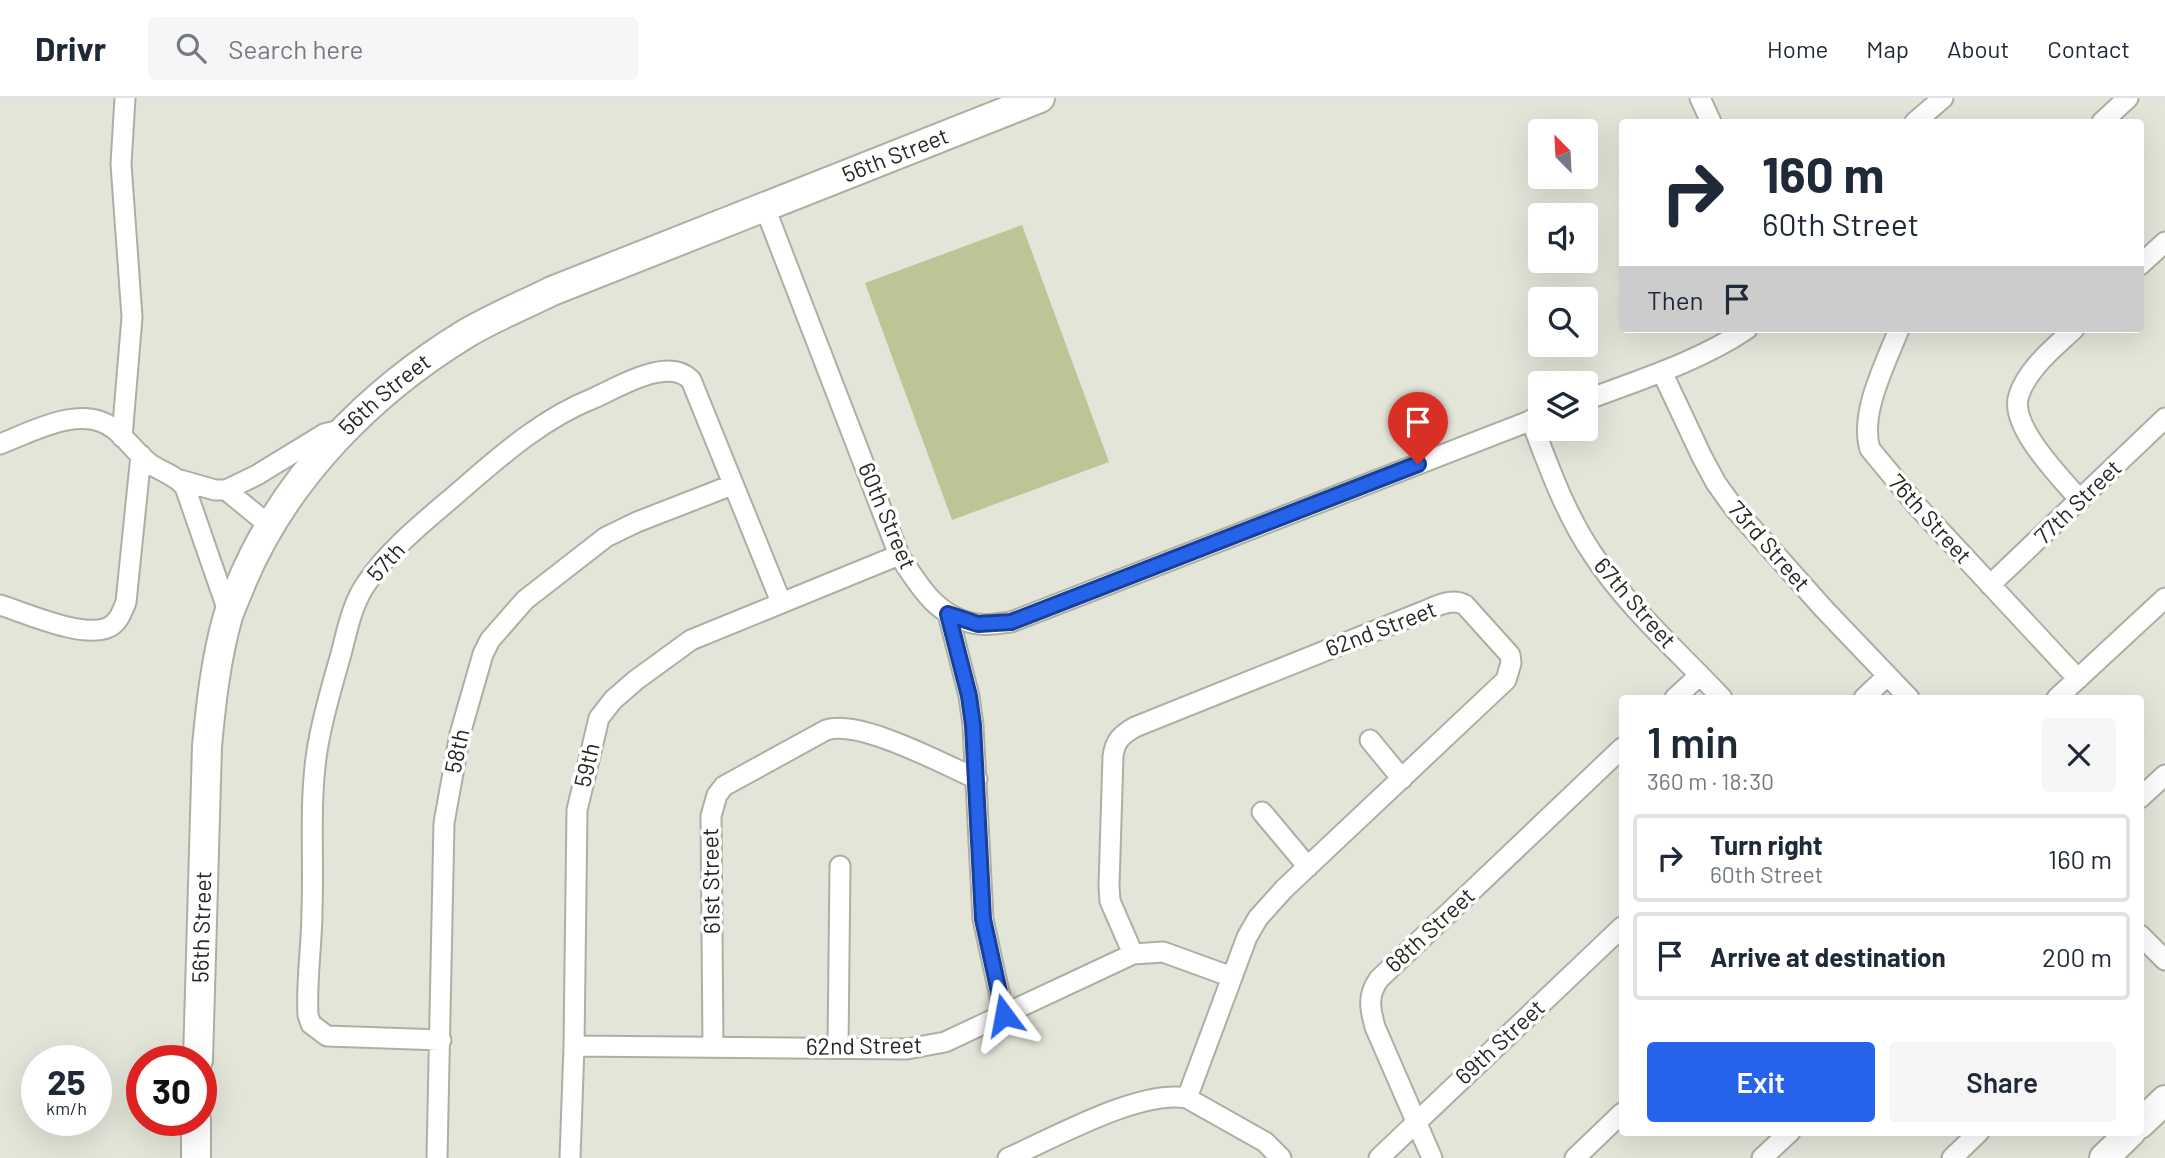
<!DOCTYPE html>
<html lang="en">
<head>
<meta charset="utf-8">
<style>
  :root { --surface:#fff; --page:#f6f6f7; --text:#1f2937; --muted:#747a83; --line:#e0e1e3; --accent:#2563eb }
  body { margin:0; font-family:Barlow,sans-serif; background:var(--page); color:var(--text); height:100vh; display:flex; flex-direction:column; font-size:26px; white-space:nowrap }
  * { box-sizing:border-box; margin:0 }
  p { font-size:23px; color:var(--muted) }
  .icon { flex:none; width:38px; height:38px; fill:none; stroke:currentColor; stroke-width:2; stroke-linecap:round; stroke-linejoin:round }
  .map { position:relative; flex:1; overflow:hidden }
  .details { position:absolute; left:1619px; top:597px; width:525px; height:441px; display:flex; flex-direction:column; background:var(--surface); border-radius:7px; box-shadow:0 7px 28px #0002 }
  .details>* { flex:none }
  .banner { position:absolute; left:1619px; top:21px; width:525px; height:214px; border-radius:7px; box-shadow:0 7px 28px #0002; background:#fff; color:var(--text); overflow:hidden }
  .needle { width:46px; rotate:336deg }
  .buttons { position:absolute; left:1528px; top:21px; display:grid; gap:14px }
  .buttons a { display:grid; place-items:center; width:70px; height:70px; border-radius:7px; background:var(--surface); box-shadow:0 7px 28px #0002; font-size:35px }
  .speed { position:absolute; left:21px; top:947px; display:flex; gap:14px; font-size:35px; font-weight:700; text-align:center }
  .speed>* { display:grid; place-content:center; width:91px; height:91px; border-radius:50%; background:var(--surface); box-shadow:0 7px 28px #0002; line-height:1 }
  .speed small { font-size:18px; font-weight:400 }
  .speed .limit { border:10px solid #d22; background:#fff; color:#111 }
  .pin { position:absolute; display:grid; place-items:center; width:60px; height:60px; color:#fff; margin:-72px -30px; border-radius:50% 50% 50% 0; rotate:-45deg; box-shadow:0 0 7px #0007 }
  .pin .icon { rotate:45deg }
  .me { position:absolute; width:77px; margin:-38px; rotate:347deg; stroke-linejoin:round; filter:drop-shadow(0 0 5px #0008) }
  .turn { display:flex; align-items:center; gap:24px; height:147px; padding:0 28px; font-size:32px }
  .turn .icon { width:91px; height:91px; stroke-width:2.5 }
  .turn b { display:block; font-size:49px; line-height:60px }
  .then { display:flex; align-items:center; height:66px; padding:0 28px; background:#0003; gap:14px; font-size:26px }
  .round { display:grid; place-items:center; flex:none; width:74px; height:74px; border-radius:7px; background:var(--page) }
  .summary { display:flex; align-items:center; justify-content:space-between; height:119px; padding:0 28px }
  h1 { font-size:42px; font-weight:600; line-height:52px }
  .button { display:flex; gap:14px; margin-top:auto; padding:14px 28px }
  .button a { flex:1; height:80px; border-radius:7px; background:var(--accent); color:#fff; font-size:28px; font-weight:600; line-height:80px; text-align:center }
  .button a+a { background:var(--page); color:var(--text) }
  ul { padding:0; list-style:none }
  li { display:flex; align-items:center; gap:21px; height:88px; margin:0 14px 10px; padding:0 14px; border:4px solid var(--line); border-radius:7px }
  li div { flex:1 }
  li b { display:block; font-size:26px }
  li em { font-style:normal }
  header { display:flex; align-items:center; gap:42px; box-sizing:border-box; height:98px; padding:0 35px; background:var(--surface); border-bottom:2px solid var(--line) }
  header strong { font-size:33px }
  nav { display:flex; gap:38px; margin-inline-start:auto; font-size:24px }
  .search { width:490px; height:63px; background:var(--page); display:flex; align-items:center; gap:18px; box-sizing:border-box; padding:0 24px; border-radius:7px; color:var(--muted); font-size:26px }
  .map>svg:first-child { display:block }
  .green { fill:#bec496 }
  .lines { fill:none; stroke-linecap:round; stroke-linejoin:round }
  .street-casing { stroke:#adafa3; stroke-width:23 }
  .secondary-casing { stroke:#adafa3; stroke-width:32 }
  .street { stroke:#fff; stroke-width:19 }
  .secondary { stroke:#fff; stroke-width:28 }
  .route-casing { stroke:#184099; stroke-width:18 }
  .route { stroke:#2563eb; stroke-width:12 }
  .labels { text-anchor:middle; stroke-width:7; stroke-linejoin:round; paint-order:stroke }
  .street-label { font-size:23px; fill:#272723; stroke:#fff }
</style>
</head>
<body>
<header>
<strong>Drivr</strong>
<div class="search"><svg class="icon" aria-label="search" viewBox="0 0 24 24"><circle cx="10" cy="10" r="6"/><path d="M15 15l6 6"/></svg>Search here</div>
<nav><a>Home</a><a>Map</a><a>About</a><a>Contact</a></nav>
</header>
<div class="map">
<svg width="2165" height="1060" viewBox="0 0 2165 1060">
  <rect width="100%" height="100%" fill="#e3e5d9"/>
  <path class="green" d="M1022 127 1109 364 952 422 865 185Z"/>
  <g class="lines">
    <defs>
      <path id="street" d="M1700 0 1711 24
        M1915 24 1943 0
        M2102 24 2128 0
        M765 110 899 457C919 488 938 521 978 526 988 528 1000 525 1011 524L1540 319
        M2140 167 2165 144
        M1899 231C1886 265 1859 315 1870 351L1918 409 2078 581
        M2074 231C2054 250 2028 270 2019 297 2008 327 2061 380 2080 402
        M1662 274 1702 359 1716 385 1734 410 1824 511 1909 600
        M1586 302C1639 282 1700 263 1747 231
        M1531 322C1548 367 1565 415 1592 455 1627 509 1678 553 1722 600
        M122 339 132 219 121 66 125 0
        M0 346C32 334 82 305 114 331 127 341 136 355 149 365 161 374 176 377 185 389L229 516
        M180 382 215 392H226L257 377 324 336 344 331
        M226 392 269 427
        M1990 487 2165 320
        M0 507C26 515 81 540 107 530 118 526 122 514 126 504L141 357
        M948 516 969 598 973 627 983 821 1004 917
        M1675 600 1700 577
        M1864 600 1887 578
        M2057 600 2165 500
        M1370 642 1402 681
        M2140 700 2165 677
        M1262 714 1308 769
        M2140 837 2165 862
        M1133 856 1110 803 1109 788 1113 658C1115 643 1121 637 1135 629L1427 512C1439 507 1453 500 1465 507L1510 557 1511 565 1506 582 1284 791 1258 820 1247 839 1187 1000
        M441 942 327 938 311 926 308 917C306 882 312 847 312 812 314 759 309 705 317 653 322 620 332 588 341 556 347 533 352 506 366 486 392 447 433 417 468 386 506 353 546 319 594 300 619 289 668 258 691 282L781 504
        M574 948 907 951 945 944 1133 856 1163 854 1232 879
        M713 949 711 718 717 697 724 688 826 632C860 621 943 666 977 681
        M838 950 840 768
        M437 1060 444 725 460 636 483 556 490 542 525 502 606 439 637 424 732 387
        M570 1060 574 948 577 712 599 620 613 602 636 582 691 542 899 457
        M1008 1060C1054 1040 1140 991 1187 1000L1265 1044 1281 1060
        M1379 1060 1622 829
        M1432 1060 1375 929C1370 910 1367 898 1379 881L1622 650
        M1575 1060 1622 1015
        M1762 1060 1790 1034
        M1952 1060 1979 1034"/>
      <g id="secondary">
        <path id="s1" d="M198 962 207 648C211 605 216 560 228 518 232 506 238 494 242 483 286 379 370 294 467 235 494 219 524 207 552 193L1040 0"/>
        <path d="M2140 1026 2165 1002"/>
        <path d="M196 1060V1022"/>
        <path d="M2104 1060 2131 1034"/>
      </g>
    </defs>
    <use href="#street" class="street-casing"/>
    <use href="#secondary" class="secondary-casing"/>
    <use href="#street" class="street"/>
    <use href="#secondary" class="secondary"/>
  </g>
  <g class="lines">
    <defs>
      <path id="route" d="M1004 917 983 821 973 627 969 598 948 516 978 526 1011 524 1418 366"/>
    </defs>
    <use href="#route" class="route-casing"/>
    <use href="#route" class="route"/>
  </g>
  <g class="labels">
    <g class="street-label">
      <text dy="8" stroke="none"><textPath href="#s1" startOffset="1288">56th Street</textPath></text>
      <text dy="8" stroke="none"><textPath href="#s1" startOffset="721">56th Street</textPath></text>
      <text transform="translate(2078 404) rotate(-44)" y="8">77th Street</text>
      <text transform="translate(887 418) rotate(67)" y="8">60th Street</text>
      <text transform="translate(1930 421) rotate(48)" y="8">76th Street</text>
      <text transform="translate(1769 448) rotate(49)" y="8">73rd Street</text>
      <text transform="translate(386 464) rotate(-48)" y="8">57th</text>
      <text transform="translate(1635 505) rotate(49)" y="8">67th Street</text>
      <text transform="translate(1381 531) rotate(-21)" y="8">62nd Street</text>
      <text transform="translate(457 653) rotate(-78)" y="8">58th</text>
      <text transform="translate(587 667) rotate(-77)" y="8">59th</text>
      <text transform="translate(711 783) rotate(-91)" y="8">61st Street</text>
      <text dy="8" stroke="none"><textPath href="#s1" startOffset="133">56th Street</textPath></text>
      <text transform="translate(1430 832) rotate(-43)" y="8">68th Street</text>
      <text transform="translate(1500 944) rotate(-43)" y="8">69th Street</text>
      <text transform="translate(864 948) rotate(-1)" y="8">62nd Street</text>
    </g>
  </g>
</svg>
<div class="buttons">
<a><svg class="needle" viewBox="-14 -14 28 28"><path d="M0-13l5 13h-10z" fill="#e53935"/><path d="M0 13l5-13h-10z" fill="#747a83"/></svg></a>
<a><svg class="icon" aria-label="sound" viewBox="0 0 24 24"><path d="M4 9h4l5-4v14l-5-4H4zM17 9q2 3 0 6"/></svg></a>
<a><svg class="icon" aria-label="search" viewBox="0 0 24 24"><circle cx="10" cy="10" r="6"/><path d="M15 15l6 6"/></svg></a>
<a><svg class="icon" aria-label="layers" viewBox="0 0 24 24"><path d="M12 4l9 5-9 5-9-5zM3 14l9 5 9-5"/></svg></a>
</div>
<div class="speed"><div>25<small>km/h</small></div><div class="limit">30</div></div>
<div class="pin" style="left:1418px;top:366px;background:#d93025"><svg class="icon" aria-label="arrive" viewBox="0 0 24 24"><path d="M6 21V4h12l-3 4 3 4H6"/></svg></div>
<svg class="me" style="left:1004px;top:917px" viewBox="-20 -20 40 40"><path d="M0-17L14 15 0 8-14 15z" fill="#2563eb" stroke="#fff" stroke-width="4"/></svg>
<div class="banner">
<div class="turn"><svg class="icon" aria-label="right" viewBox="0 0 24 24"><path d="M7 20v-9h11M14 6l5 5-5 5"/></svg><div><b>160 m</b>60th Street</div></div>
<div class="then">Then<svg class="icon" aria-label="arrive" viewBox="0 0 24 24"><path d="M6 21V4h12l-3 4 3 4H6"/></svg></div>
</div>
<section class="details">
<div class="summary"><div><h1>1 min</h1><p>360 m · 18:30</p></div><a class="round"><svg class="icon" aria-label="close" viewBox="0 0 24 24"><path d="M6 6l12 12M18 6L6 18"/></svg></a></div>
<ul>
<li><svg class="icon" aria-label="right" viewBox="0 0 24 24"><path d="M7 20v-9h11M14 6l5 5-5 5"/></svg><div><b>Turn right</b><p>60th Street</p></div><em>160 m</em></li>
<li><svg class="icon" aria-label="arrive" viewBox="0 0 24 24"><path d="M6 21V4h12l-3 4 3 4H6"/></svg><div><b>Arrive at destination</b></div><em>200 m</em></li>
</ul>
<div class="button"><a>Exit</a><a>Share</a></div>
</section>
</div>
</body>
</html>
